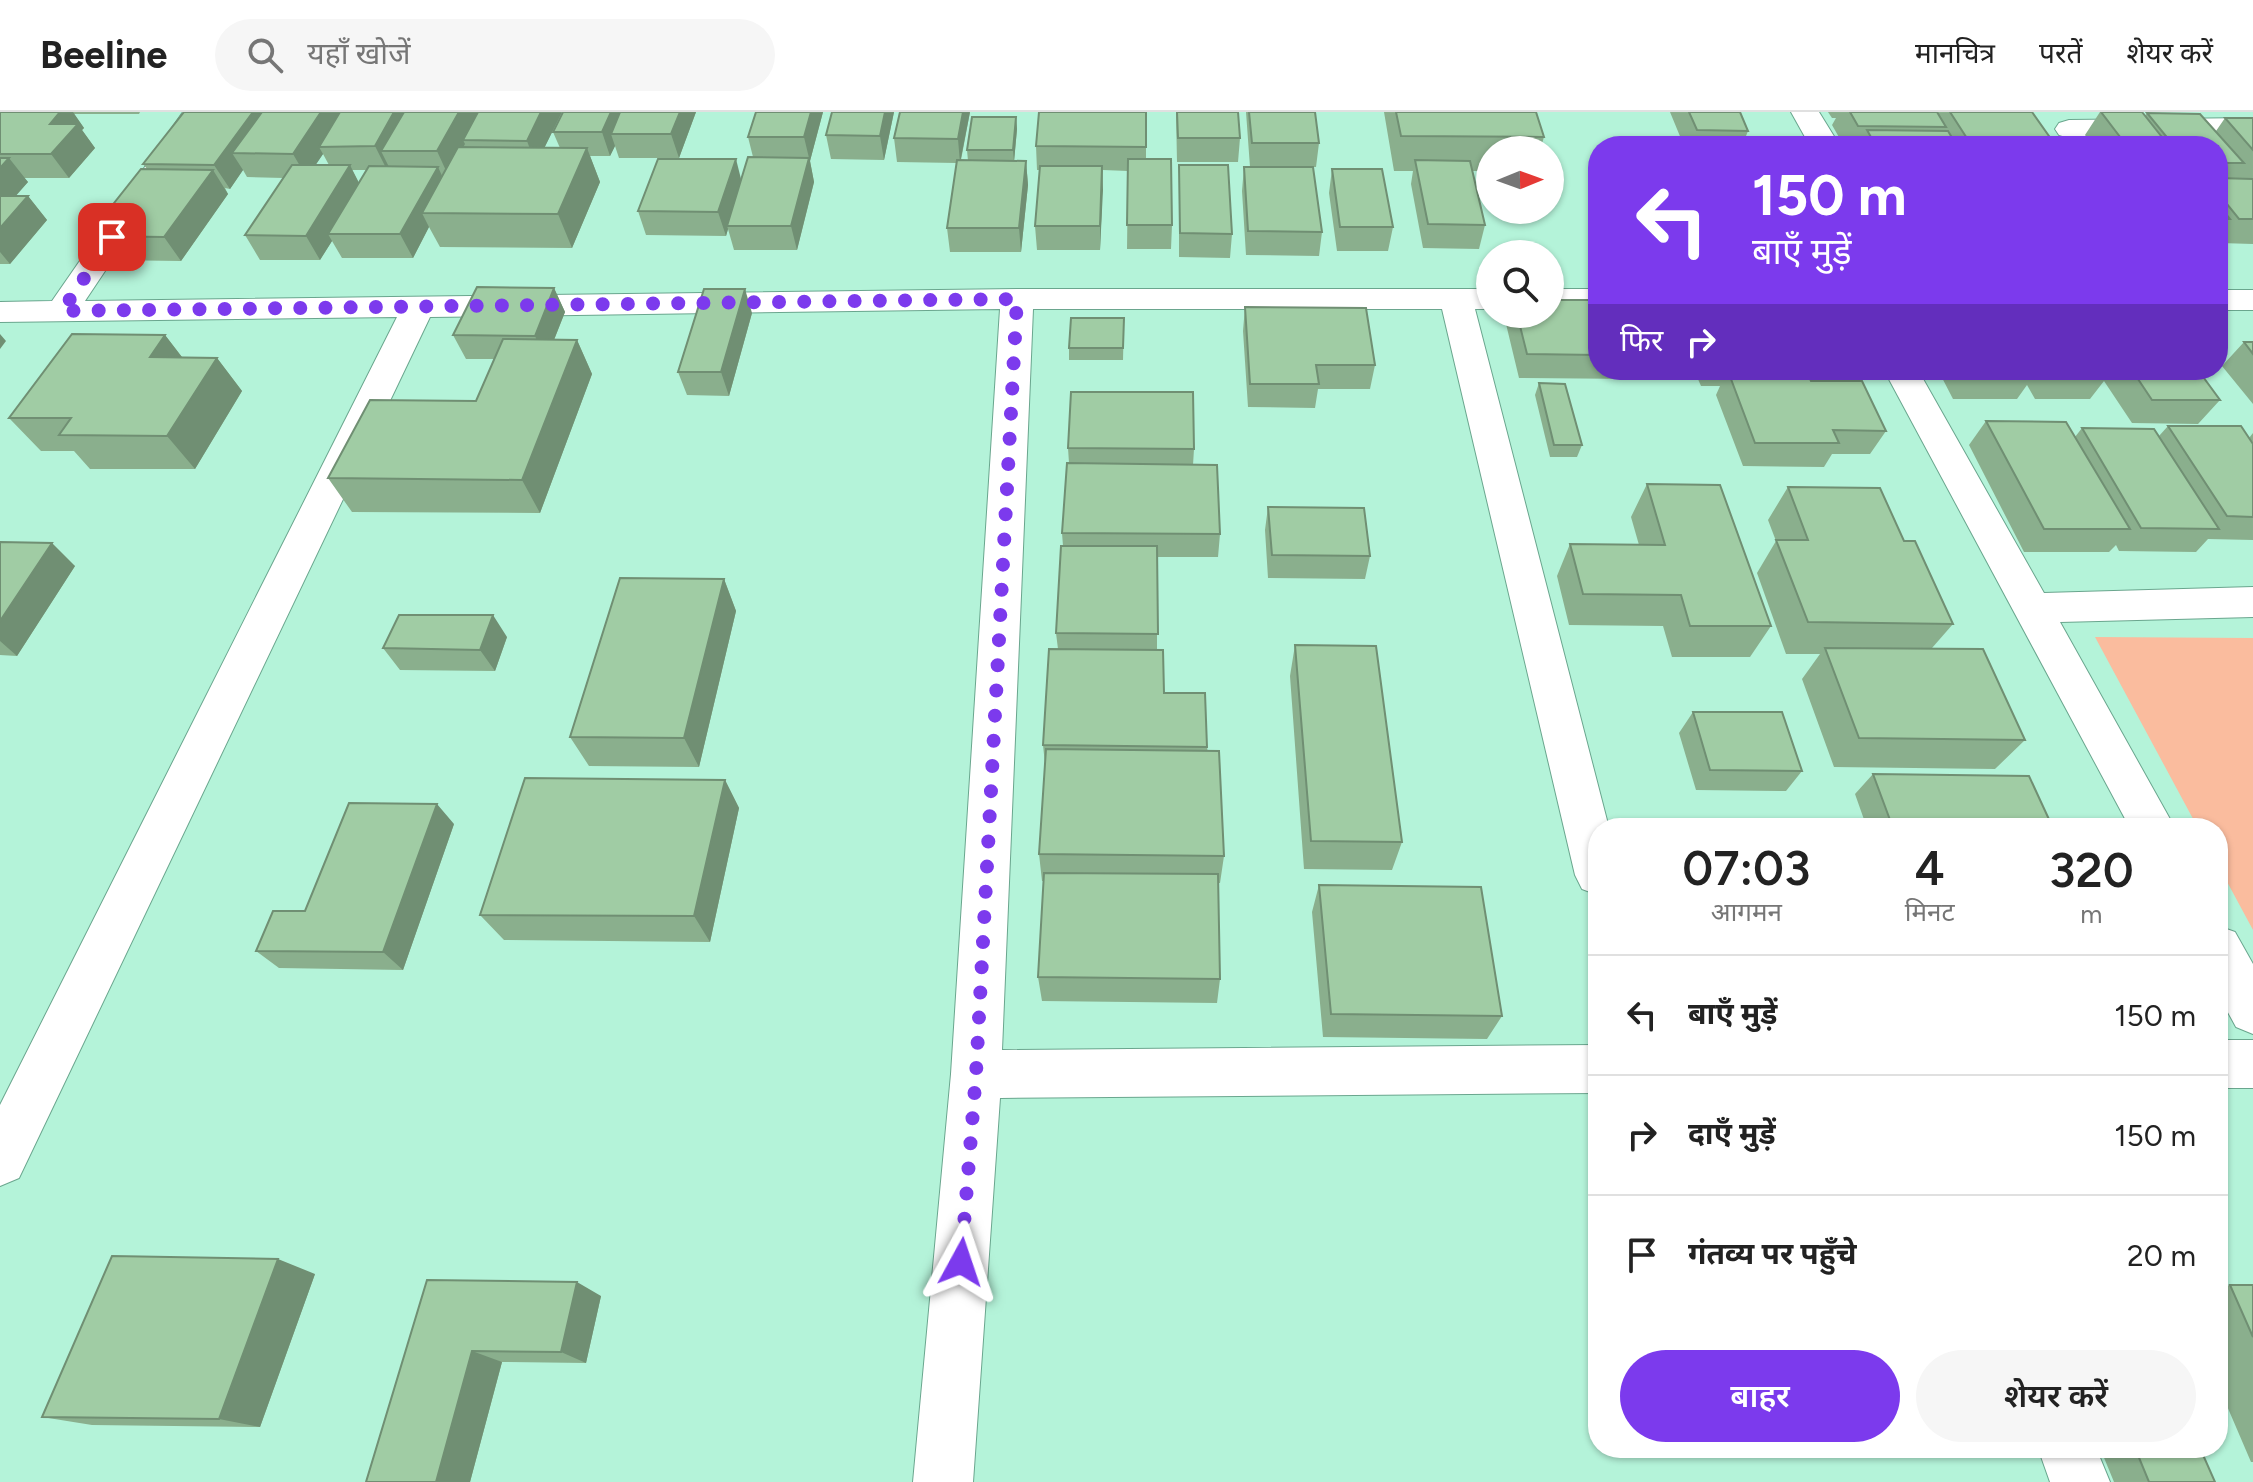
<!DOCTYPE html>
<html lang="hi">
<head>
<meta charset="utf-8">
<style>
  :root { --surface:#fff; --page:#f6f6f6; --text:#222; --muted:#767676; --line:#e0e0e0; --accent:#7c3aed }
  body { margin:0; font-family:Figtree,"Noto Sans Devanagari",sans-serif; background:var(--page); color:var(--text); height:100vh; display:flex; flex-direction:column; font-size:30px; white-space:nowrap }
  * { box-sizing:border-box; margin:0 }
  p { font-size:26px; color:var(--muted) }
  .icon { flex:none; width:44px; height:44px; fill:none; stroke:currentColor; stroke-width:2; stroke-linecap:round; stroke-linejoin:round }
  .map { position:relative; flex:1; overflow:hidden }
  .details { position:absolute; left:1588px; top:706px; width:640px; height:640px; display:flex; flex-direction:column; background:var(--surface); border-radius:32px; box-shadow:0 2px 6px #0004 }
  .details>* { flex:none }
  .banner { position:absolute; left:1588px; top:24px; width:640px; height:244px; border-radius:32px; box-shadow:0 2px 6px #0004; background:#7c3aed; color:#fff; overflow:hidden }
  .needle { width:52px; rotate:89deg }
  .fabs { position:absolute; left:1476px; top:24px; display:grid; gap:16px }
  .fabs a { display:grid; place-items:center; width:88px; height:88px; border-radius:50%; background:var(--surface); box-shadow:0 2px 6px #0004; font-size:40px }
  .pin { position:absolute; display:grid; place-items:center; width:68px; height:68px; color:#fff; margin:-34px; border-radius:16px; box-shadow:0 4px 12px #0006 }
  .me { position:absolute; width:88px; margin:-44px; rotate:5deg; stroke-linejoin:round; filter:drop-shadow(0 0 6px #0008) }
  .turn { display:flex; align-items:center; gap:28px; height:168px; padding:0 32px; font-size:36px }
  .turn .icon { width:104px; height:104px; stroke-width:2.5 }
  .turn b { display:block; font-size:56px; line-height:68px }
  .then { display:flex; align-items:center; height:76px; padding:0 32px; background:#0003; gap:16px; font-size:30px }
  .eta { display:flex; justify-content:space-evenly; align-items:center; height:136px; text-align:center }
  .eta b { font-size:48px; font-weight:600; line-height:56px }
  .cta { display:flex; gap:16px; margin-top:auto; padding:16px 32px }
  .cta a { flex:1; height:92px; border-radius:48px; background:var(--accent); color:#fff; font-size:32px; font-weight:600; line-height:92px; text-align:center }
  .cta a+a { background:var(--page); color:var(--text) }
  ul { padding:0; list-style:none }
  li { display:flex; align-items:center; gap:24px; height:120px; padding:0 32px; border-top:2px solid var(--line) }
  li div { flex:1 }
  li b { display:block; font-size:30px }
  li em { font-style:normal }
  header { display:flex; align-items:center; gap:48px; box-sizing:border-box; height:112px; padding:0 40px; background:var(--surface); border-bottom:2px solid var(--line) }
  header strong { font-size:38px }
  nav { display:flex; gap:44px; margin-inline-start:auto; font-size:28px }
  .search { width:560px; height:72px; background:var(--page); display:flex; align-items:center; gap:20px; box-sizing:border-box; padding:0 28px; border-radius:44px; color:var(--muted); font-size:30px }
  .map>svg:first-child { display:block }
  .green { fill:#fabc9e }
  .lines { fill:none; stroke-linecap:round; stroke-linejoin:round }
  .minor-casing { stroke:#6aa68e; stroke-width:2 }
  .minor { fill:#fff; fill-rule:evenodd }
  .wall { fill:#8aaf8d; fill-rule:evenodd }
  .shaded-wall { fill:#708f73 }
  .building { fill:#a0cca4; stroke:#708f73; stroke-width:2 }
  .route { stroke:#7c3aed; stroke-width:14; stroke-dasharray:0 25.2 }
</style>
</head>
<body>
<header>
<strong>Beeline</strong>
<div class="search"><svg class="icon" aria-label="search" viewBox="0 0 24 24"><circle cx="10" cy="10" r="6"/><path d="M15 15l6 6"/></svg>यहाँ खोजें</div>
<nav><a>मानचित्र</a><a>परतें</a><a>शेयर करें</a></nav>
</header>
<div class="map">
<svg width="2253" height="1370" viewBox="0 0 2253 1370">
  <rect width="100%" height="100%" fill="#b4f3d9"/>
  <path class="green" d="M2095 525 2253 526V818L2218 753V716H2198Z"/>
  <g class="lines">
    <defs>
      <path id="minor" d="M183 0H211L85 189 1017 177H1490V197H1475L1609 716H1598V783L1582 777 1575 763 1442 197H1033L1002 938 1598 933V981L1000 986 973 1370H913L951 962 1000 197 430 205 19 1066 0 1074V993L397 205 0 210V190L52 189Z
        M1791 0H1819L1840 34H1810Z
        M2253 6V24L2069 26 2059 23 2055 17 2059 11 2069 8Z
        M1550 177H1598V197H1550Z
        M2218 178H2253V198H2218Z
        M1884 258H1918L2044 481 2253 475V505L2060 510 2175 716H2130Z
        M2218 814 2235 820 2253 852V922L2236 915 2218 882Z
        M2218 928H2253V976H2218Z
        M2038 1336H2096L2110 1370H2050Z"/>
    </defs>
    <use href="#minor" class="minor-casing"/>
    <use href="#minor" class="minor"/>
  </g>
  <path class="wall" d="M0 0H140L139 2H74L84 16 82 18 95 36 69 66H24L28 70 15 84H28L47 108 10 152H0Z
    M184 0H562L544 36H560L553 20 696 0 679 46H619L615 34 610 44H590L600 70 572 136 440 135 429 115 413 146H342L332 129 320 148H260L245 123 284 66 247 65 243 58 230 77 225 76 228 82 181 149 106 148 88 124 147 57 143 52ZM323 42 329 53H315ZM352 58H366L359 71Z
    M756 0H823L810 49 814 70 797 138H734L728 117 726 124 646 123 638 99 741 68 753 45 748 25Z
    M832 0H894L884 48 831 47 826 23Z
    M970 0 961 48 968 49 967 38 1016 5 1017 17 1014 49H1026L1028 73 1021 140H950L947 116 957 51 897 50 894 26Z
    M1146 0V47L1172 113 1171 137H1127L1128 59 1103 58 1100 138H1037L1035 114 1040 58H1037L1036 34Z
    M1176 0H1238L1240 26 1238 50H1177Z
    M1246 0H1315L1319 31 1316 55H1250Z
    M1384 0H1536L1544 25 1540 38H1490V59H1472L1485 113 1479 137 1423 136 1411 72 1413 59H1394Z
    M1670 0H1740L1748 19 1742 34H1684Z
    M1828 0H2032L2056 34H1844L1832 13 1836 6H1832Z
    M2100 0 2145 4 2147 1 2216 19 2225 6H2253V132L2220 131 2218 129V34H2093L2085 23Z
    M1179 53 1232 122 1230 146 1179 145Z
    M1244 55 1322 120 1319 144 1246 143 1242 79Z
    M1332 57 1393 115 1388 139H1337L1329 81Z
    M554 176 565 200 554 228H577L592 262 540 401 352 400 328 366 476 289 494 247H466L453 223Z
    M1598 188V258H1641L1637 267 1519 266 1506 212 1509 202H1550Z
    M1245 195 1375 253 1370 277H1318L1315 296 1248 295 1243 219Z
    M752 201 729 284 687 283 678 260Z
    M1124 206 1123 248H1069V236Z
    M165 223 182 245 217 246 242 279 195 357H90L74 339H41L9 306Z
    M2244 230H2253V292L2222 254Z
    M1694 258H1834L1828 269 1886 319 1870 342H1832L1824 355 1743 354 1716 283 1720 274H1701Z
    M1938 258H2198L2220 288 2198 312 2132 311 2104 269 2090 287H2035L2027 273 2017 287H1953Z
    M1539 271 1582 333 1577 345H1550L1535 283Z
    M1986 309 2075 325 2082 316 2159 324 2168 314 2249 326 2253 321V428L2208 427 2196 440 2119 439 2116 433 2109 440H2024L1969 333Z
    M1068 336 1194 337 1193 353 1220 422 1218 445H1157V538L1164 581 1207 635 1224 744 1220 771H1218L1220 867 1217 891 1042 889 1038 865 1044 769H1042L1039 742 1045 652 1043 633 1058 537 1056 521 1063 434 1062 421 1069 351Z
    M1647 372 1771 514 1750 545H1672L1663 514 1569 513 1557 464 1570 432 1639 433 1631 405Z
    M1788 375 1904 429 1953 512 1932 536 2025 628 1995 657 1834 655 1802 567 1820 542H1786L1757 461 1776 429 1768 408Z
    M1268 395 1370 444 1365 467 1268 466 1265 418Z
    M0 430 75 454 17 544 0 543Z
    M724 467 736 499 699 655 589 654 570 625Z
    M507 525 495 559 400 558 383 536Z
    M1295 533 1402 730 1392 758 1304 757 1290 564Z
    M1693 600 1802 659 1786 679 1696 678 1679 621Z
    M1873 662 2053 716H1867L1855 682Z
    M725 668 739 696 710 830 504 828 480 803Z
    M454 712 403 858 279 856 256 839 305 799Z
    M1319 773 1502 904 1487 927 1323 925 1312 800Z
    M315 1162 260 1315 92 1313 42 1305Z
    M427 1168 601 1184 586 1251 502 1250 470 1370Z
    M2230 1173H2253V1350H2251L2218 1273V1176Z
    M1836 1336H1925L1837 1339Z
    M2100 1336H2200L2215 1370H2114Z"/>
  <path class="shaded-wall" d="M60 0H73L84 16 82 18 95 36 69 66 51 42 50 12Z
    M253 0H263L232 41 243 58 230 77 214 53Z
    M321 0H343L319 35 323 42 307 66 293 42Z
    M394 0H418L381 39 389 55 387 58 375 34Z
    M459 0H482L463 28 465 32 448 63 437 39Z
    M541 0H562L536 53 527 29Z
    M611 0H629L611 22 615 34 610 44 602 20Z
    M680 0H696L679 46 671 22Z
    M811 0H823L810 49 814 70 797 138 791 114 809 46 804 25Z
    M885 0H894L884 48 880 24Z
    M963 0H970L960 51 958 27Z
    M1016 5 1017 17 1014 50 1013 38Z
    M587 36 600 70 572 136 558 102Z
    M9 46 28 70 0 102V56Z
    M736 47 742 71 727 114 728 117 726 124 718 100Z
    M1026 49 1028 73 1021 140 1019 116Z
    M350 53 362 77 328 122 332 129 320 148 306 124Z
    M1102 54 1103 78 1100 138V114Z
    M438 55 449 79 422 101 429 115 413 146 400 122Z
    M213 58 228 82 181 149 164 125Z
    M28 84 47 108 10 152 0 140V116Z
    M554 176 565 200 546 248 535 224Z
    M745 177 752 201 729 284 721 260Z
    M0 222 6 229 0 237Z
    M165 223 191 257 150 245Z
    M577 228 592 262 540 401 522 368Z
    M217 246 242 279 195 357 167 324Z
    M52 431 75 454 17 544 0 529V509Z
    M724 467 736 499 699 655 684 626Z
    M493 503 507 525 495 559 480 538Z
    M725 668 739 696 710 830 694 804Z
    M437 692 454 712 403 858 383 840Z
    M278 1147 315 1162 260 1315 219 1307Z
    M577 1170 601 1184 586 1251 561 1240Z
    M472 1239 502 1250 470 1370H436Z"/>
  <path class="building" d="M0 0H60L50 12H78L51 42H0Z
    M184 0H253L214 53 143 52Z
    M262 0H321L293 42 232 41Z
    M340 0H394L375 34 319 35Z
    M404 0H459L437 39H381Z
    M478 0H541L527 29 463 28Z
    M563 0H611L602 20H553Z
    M620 0H680L671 22H611Z
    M756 0H811L804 25H748Z
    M832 0H885L880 24 826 23Z
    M900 0H963L958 27 894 26Z
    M1039 0H1146V35L1036 34Z
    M1177 0H1238L1240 26H1178Z
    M1249 0H1315L1319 31H1252Z
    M1396 0H1536L1544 25 1401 24Z
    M1689 0H1740L1748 19 1697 18Z
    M1850 0H1937L1946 15 1858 14Z
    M1950 0H2032L2056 34H1972Z
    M2101 0H2142L2169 34H2127Z
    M2147 1 2200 2 2244 51H2218V34H2174Z
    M972 5H1016L1013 38H967Z
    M2225 6H2253V38Z
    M1867 18 1948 19 1957 34H1876Z
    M458 35 587 36 558 102 422 101Z
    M748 45 809 46 791 114H727Z
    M0 46H9L0 56Z
    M658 47H736L718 100 638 99Z
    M1128 47H1171L1172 113H1127Z
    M957 48 1026 49 1019 116H947Z
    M1415 48 1470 49 1485 113 1428 112Z
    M292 53H350L306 124 245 123Z
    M1179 53H1228L1232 122 1180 121Z
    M369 54 438 55 400 122H328Z
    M1040 54H1102L1100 114H1035Z
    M1244 55H1313L1322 120 1248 119Z
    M141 57 213 58 164 125 88 124Z
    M1332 57H1382L1393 115H1340Z
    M2218 66 2253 67V107H2239L2218 81Z
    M0 84H28L0 116Z
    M2218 92 2230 107H2218Z
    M477 175 554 176 535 224 453 223Z
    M704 177H745L721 260H678Z
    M1550 188H1598V243L1527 242 1517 202H1550Z
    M1245 195 1366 196 1375 253H1316L1319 272H1250Z
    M1071 206H1124L1123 236H1069Z
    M72 222 165 223 150 245 217 246 167 324 59 323 71 306H9Z
    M503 227 577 228 522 368 328 366 370 288 476 289Z
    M2244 230H2253V242Z
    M1967 258H2031L2034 264 1970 263Z
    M2050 258H2105L2109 263H2053Z
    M2132 258H2198L2220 288H2152Z
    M1728 259 1807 260 1811 269H1862L1886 319 1833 318 1839 331H1755Z
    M1539 271 1565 272 1582 333H1554Z
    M1071 280H1193L1194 337 1068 336Z
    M1986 309 2066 310 2130 417H2044Z
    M2168 314H2241L2253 332V405L2227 404Z
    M2082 316 2154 317 2219 417 2141 416Z
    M1067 351 1217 353 1220 422 1062 421Z
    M1647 372 1720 373 1771 514H1690L1681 483 1583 482 1570 432 1665 433Z
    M1788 375 1880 376 1904 429H1915L1953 512 1808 510 1776 428H1808Z
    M1268 395 1364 396 1370 444 1272 443Z
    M0 430 52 431 0 509Z
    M1061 434H1157L1158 522 1056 521Z
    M620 466 724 467 684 626 570 625Z
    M399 503H493L480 538 383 536Z
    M1295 533 1376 534 1402 730 1311 729Z
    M1825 536 1983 537 2025 628 1859 626Z
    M1049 537 1163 538 1164 581H1205L1207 635 1043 633Z
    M1693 600H1782L1802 659 1710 658Z
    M1046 637 1219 639 1224 744 1039 742Z
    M1873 662 2029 664 2053 716H1893Z
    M525 666 725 668 694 804 480 803Z
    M349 691 437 692 383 840 256 839 273 799H305Z
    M1044 761 1218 762 1220 867 1038 865Z
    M1319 773 1481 775 1502 904 1331 902Z
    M112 1144 278 1147 219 1307 42 1305Z
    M427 1168 577 1170 561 1240 472 1239 436 1370H366Z
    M2230 1173H2253V1225Z
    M2135 1336H2200L2215 1370H2149Z"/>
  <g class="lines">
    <path class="route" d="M112 125 62 199 1017 187 976 962 961 1150"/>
  </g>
</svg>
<div class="fabs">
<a><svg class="needle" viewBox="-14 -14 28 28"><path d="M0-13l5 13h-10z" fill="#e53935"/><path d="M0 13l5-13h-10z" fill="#767676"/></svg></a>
<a><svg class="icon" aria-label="search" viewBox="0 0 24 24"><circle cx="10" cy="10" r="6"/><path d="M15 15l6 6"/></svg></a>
</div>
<div class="pin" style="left:112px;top:125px;background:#d93025"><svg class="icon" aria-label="arrive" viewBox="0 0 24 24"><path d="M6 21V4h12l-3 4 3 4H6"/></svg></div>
<svg class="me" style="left:961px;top:1150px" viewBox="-20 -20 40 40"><path d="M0-17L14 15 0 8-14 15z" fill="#7c3aed" stroke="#fff" stroke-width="4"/></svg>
<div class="banner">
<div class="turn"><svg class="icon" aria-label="left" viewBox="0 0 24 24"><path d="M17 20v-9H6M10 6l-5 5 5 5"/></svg><div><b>150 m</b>बाएँ मुड़ें</div></div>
<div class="then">फिर<svg class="icon" aria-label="right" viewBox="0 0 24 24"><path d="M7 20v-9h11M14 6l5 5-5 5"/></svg></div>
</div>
<section class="details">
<div class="eta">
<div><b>07:03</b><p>आगमन</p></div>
<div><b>4</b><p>मिनट</p></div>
<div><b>320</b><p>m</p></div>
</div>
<ul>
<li><svg class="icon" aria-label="left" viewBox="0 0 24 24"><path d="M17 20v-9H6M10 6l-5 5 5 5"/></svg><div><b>बाएँ मुड़ें</b></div><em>150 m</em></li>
<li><svg class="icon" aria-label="right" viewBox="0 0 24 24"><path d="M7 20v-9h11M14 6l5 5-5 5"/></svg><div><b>दाएँ मुड़ें</b></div><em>150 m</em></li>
<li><svg class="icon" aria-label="arrive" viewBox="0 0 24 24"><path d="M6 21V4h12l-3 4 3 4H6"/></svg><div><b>गंतव्य पर पहुँचे</b></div><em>20 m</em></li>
</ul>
<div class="cta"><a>बाहर</a><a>शेयर करें</a></div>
</section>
</div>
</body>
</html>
